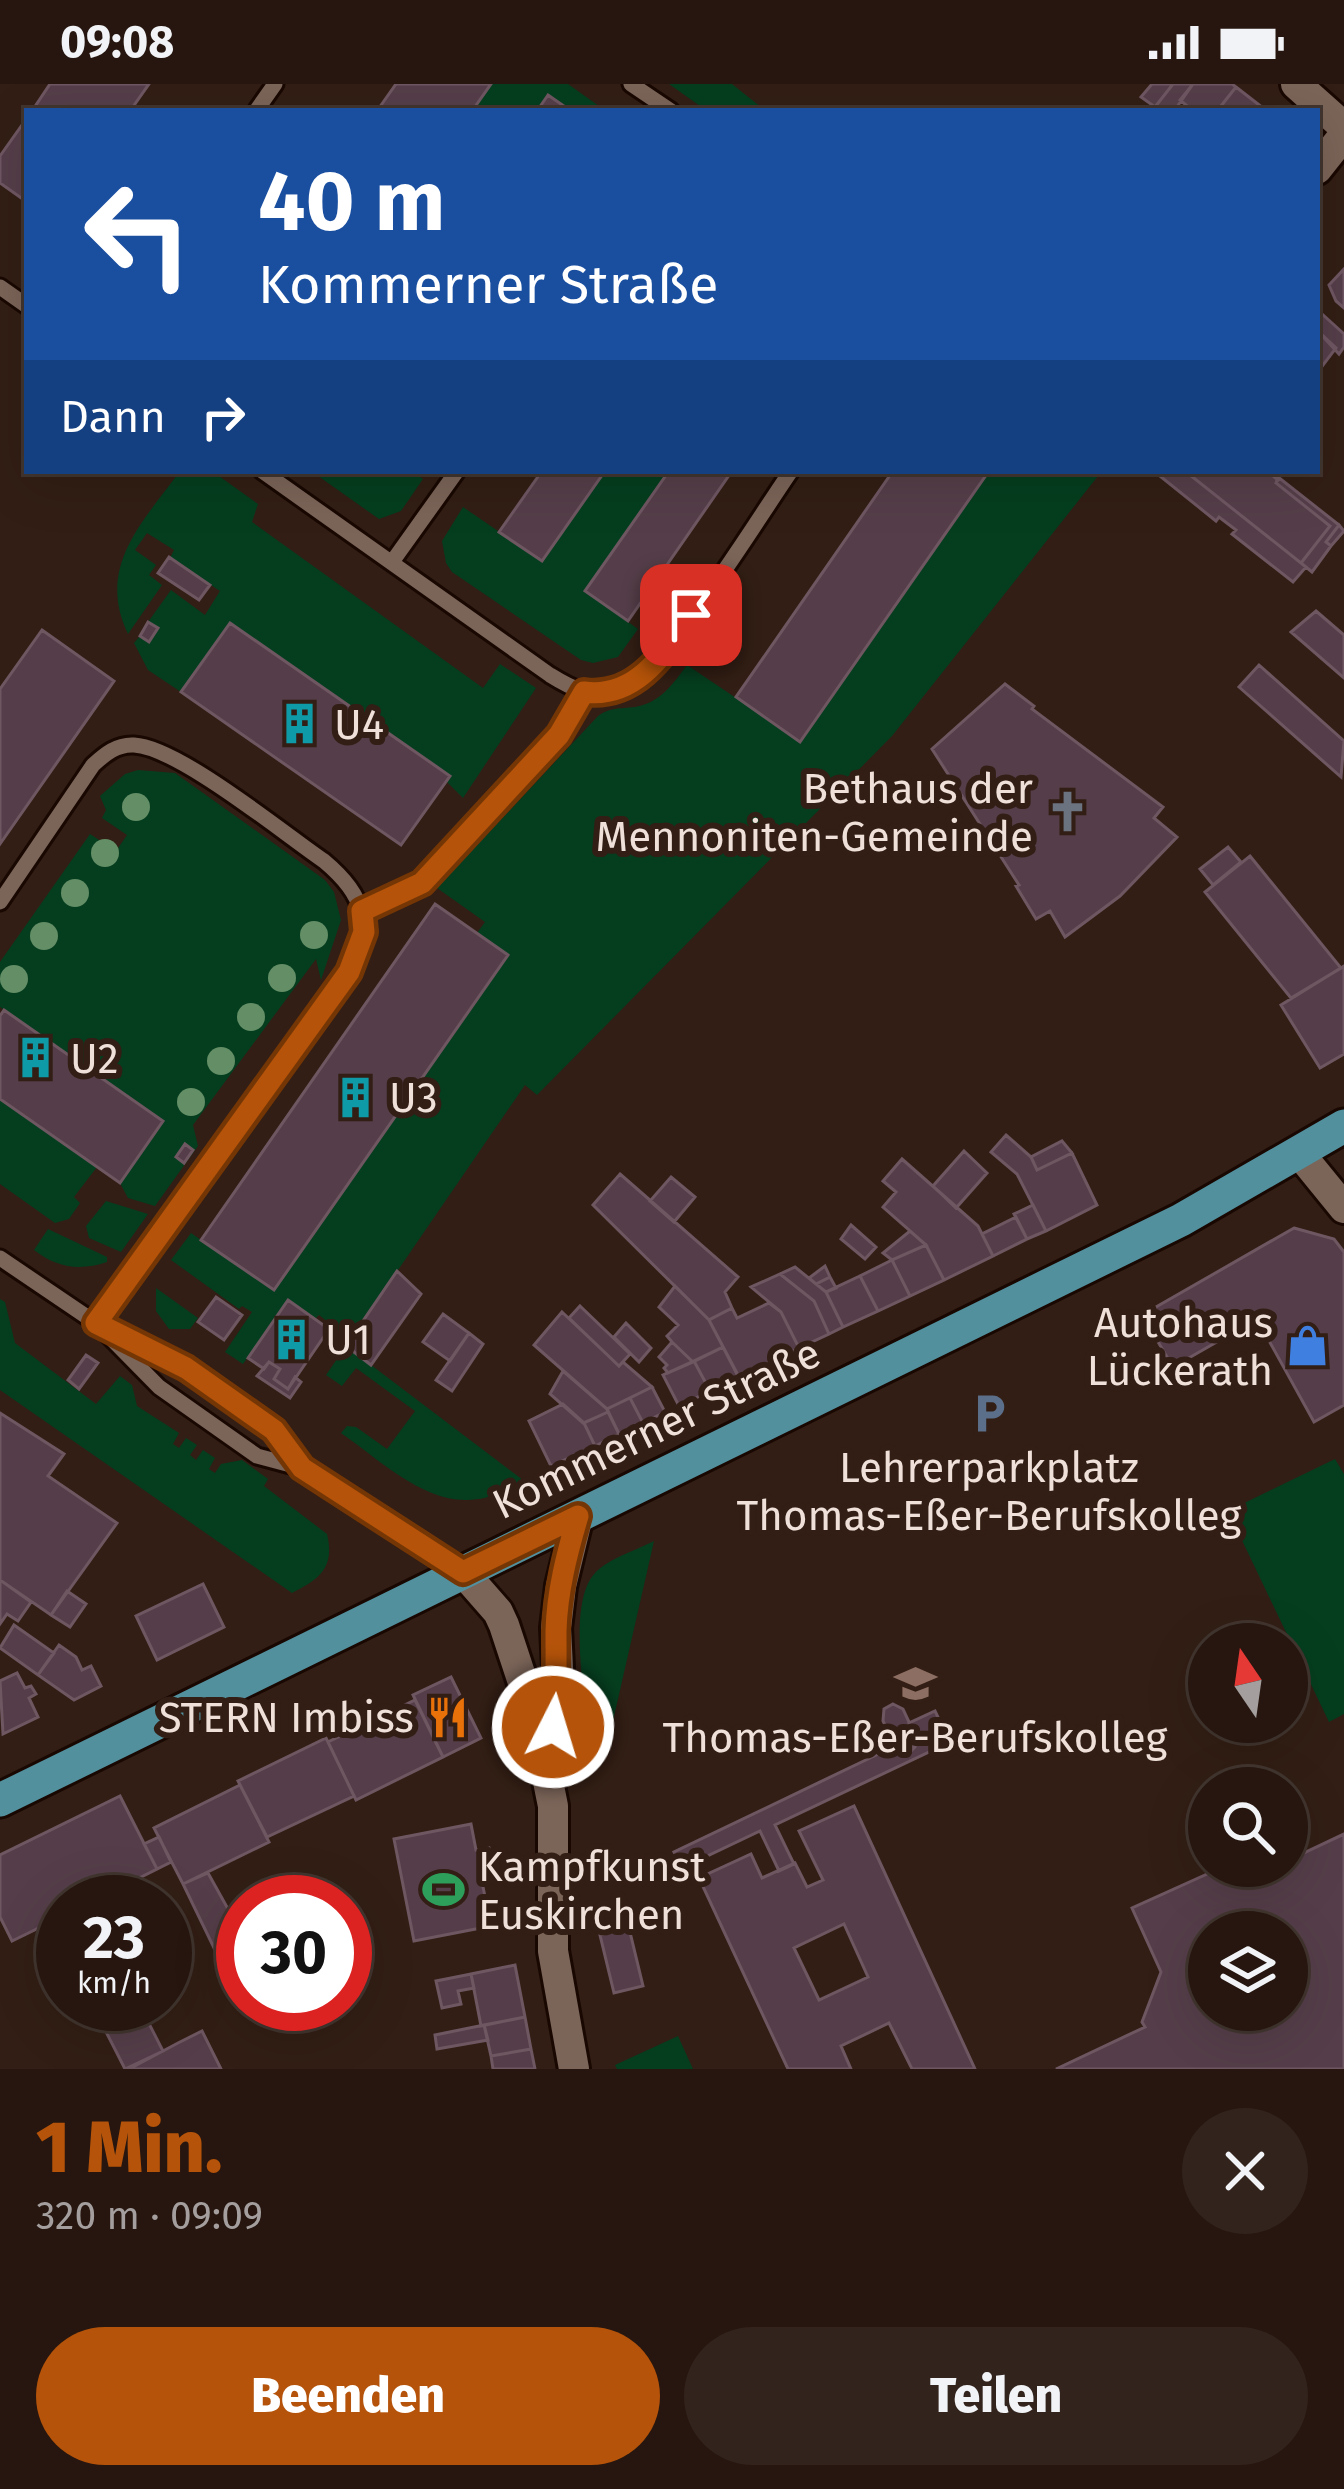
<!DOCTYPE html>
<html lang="de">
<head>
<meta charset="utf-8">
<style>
  :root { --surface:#26160f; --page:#32231d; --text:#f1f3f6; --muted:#a49f9e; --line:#42352f; --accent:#b45309 }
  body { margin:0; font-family:"Fira Sans",sans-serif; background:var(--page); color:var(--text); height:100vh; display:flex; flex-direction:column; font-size:45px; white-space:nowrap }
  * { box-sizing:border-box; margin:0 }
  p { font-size:39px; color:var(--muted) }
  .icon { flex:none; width:66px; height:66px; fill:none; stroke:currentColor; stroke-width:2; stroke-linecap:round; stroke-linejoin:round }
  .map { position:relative; height:1985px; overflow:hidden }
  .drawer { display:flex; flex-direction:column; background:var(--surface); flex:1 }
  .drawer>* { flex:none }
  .top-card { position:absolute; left:24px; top:24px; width:1296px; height:366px; border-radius:0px; box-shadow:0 12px 48px #0002,0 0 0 3px var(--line); background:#1a4fa0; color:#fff; overflow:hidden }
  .needle { width:78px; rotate:347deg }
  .fabs { position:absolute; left:1188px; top:1539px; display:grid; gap:24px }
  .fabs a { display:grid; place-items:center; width:120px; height:120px; border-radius:50%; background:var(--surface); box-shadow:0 12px 48px #0002,0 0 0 3px var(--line); font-size:60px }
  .speed { position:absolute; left:36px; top:1791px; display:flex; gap:24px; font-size:60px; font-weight:700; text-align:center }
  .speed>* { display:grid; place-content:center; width:156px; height:156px; border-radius:50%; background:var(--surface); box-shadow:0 12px 48px #0002,0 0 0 3px var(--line); line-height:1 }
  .speed small { font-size:30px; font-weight:400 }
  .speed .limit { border:18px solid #d22; background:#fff; color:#111 }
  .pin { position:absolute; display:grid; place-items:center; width:102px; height:102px; color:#fff; margin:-51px; border-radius:24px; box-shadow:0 6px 18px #0006 }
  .me { position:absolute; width:132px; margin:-66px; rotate:5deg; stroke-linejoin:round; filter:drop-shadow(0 0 9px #0008) }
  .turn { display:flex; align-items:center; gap:42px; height:252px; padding:0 36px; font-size:54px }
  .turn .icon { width:156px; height:156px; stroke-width:2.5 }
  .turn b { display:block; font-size:84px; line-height:102px }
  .then { display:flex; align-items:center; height:114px; padding:0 36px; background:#0003; gap:24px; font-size:45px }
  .round { display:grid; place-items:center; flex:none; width:126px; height:126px; border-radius:63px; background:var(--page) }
  .overview { display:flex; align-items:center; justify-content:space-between; height:204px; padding:0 36px }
  h1 { font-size:72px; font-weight:800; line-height:90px; color:var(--accent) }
  .action { display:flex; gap:24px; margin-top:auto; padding:24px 36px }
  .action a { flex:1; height:138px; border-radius:72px; background:var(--accent); color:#fff; font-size:48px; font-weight:800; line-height:138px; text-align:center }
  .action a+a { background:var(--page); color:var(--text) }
  .status { display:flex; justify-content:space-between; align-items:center; height:84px; padding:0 60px; background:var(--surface); direction:ltr }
  .status svg { height:33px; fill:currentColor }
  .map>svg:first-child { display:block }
  .green { fill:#053e1f }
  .building { fill:#553e49; stroke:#6f5762; stroke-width:3; fill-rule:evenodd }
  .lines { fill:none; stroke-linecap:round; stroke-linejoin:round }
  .service-casing { stroke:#190802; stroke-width:21 }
  .minor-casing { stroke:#190802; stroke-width:36 }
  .primary-casing { stroke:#190802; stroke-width:39 }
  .service { stroke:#7b6458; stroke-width:15 }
  .minor { stroke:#7b6458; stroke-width:30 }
  .primary { stroke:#52909e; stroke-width:33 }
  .tree { fill:#648e66 }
  .route-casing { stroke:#753606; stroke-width:30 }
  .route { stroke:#b45309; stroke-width:21 }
  .labels { text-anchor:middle; stroke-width:12; stroke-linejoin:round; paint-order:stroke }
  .poi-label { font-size:42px; fill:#efe1da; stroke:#321e14; text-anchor:start }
  .street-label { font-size:42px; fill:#efe1da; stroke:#321e14 }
</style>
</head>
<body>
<div class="status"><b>09:08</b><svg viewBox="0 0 49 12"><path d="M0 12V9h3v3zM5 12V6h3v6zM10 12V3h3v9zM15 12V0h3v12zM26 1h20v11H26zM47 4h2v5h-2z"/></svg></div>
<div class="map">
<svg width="1344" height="1985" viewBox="0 0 1344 1985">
  <rect width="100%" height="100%" fill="#321e14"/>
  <path class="green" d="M491 0H568L606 27H571L548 11 537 27H472Z
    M669 0H732L766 27H707Z
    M180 387H212L258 420 252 438 483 604 500 580 536 604 463 714 446 697 449 691 230 539 181 608 148 586 134 559 140 552 148 557 158 544 148 538 171 506 205 531 220 507 170 474 174 466 147 449 135 466 156 481 149 491 162 501 128 550C96 483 142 439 180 387Z
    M311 387H412L423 395 401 427 379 435Z
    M605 387H669L585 507 638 545 618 573 593 579 581 576 452 488 446 479 442 457 463 423 542 477Z
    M989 387H1102L892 652 537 1011 525 1001 350 1256 319 1231 315 1235 288 1216 243 1280 225 1268 252 1228 242 1222 239 1225 171 1176 191 1149 274 1206 508 871 477 849 485 838 437 804 598 632C611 623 619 625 635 623 660 619 673 600 687 581L800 657Z
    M138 686 175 689 325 796 334 808 341 836 321 896 316 875 193 1041 198 1062 155 1122 128 1114 120 1099 163 1036 0 923V878L90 750 116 767 127 751 102 734 106 726 100 712 125 690Z
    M0 1015 97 1083 74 1113 80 1119 69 1135 55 1139 0 1100Z
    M106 1117 148 1130 121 1168 89 1154 86 1142Z
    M48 1145 107 1173V1178C80 1187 57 1184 34 1166Z
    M156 1204 198 1234 190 1245H169L156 1227Z
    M0 1215 5 1218 15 1259 96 1320 120 1292 132 1301 137 1322 179 1349 173 1360 179 1364 186 1354 197 1361 190 1371 196 1376 203 1366 215 1374 209 1385 215 1389 221 1380 242 1376 268 1395 264 1402 327 1450C335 1483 320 1495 292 1509L0 1306Z
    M346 1262 523 1396C509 1403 494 1413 478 1415 428 1424 379 1375 341 1349L347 1342 356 1343 387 1365 415 1327 356 1284 342 1302 326 1291Z
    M1335 1375 1344 1390V1630L1329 1638 1228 1427Z
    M654 1457 605 1672 589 1668C588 1625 565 1521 595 1489 609 1474 637 1466 654 1457Z
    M678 1952 693 1985H617L615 1981Z"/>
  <path class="building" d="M50 0H149L130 27H32Z
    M396 0H491L472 27H377Z
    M1152 0H1173L1155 23 1141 13Z
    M1173 0H1193L1174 27H1159L1155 23Z
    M1193 0H1232L1236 3 1217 27H1193L1180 16Z
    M1236 3 1263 24 1260 27H1217Z
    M548 11 571 27H537Z
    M27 34V118L0 99V72Z
    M1344 185V224L1336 217 1329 201Z
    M1321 229 1344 250V263L1339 270 1317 246Z
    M1317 246 1336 264 1317 289Z
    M542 387H605L542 477 499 448Z
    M669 387H732L628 537 585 507Z
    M893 387H989L800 658 736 613Z
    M1185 387H1267L1278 396 1276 399 1330 442 1301 479Z
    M1185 387 1306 483 1293 498 1232 450 1236 446 1219 433 1216 437 1155 388Z
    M1278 393 1339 441 1326 458 1331 462 1312 488 1301 479 1330 442 1276 399Z
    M1339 441 1344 447 1331 462 1326 458Z
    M169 473 210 501 199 516 158 489Z
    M1316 527 1344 551V594L1291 548Z
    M148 538 158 544 149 558 140 552Z
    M230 539 450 692 401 761 181 608Z
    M42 546 114 597 0 760V605Z
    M1259 581 1344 657 1341 693 1239 603Z
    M1005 600 1034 622 1032 625 1163 723 1154 734 1177 753 1120 812 1065 853 1050 827 1036 835 1016 802 1019 801 932 665Z
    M1228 763 1241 778 1213 801 1200 785Z
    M1250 772 1341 884 1291 914 1205 808Z
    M435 820 508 871 274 1206 201 1156Z
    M1344 882V970L1320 984 1281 921Z
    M4 926 163 1037 120 1099 0 1015V932Z
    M1006 1051 1031 1073 1037 1086 1072 1069 1097 1121 1046 1147 1017 1090 991 1068Z
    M1062 1057 1072 1069 1037 1086 1031 1073Z
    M185 1060 193 1066 184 1079 176 1073Z
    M964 1067 987 1089 956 1124 933 1102Z
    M902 1075 978 1142 993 1172 944 1196 926 1161 883 1123 896 1108 883 1097Z
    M620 1090 738 1193 725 1208 732 1224 709 1236 593 1121Z
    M671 1093 695 1113 674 1138 650 1117Z
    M1033 1121 1046 1147 1027 1155 1014 1130Z
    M1016 1133 1027 1155 993 1172 982 1150Z
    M851 1141 876 1163 865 1175 841 1155Z
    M1294 1144 1334 1155 1344 1168V1321L1314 1338 1257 1235 1173 1283 1142 1231Z
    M910 1147 926 1161 892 1176 883 1169Z
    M926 1161 944 1196 910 1212 892 1176Z
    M892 1176 910 1212 878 1227 860 1192Z
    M825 1182 830 1193 816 1200 809 1194Z
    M795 1183 826 1208 843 1243 829 1250 814 1217 780 1190Z
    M397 1187 421 1210 371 1281 346 1262Z
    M780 1190 814 1217 829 1250 799 1264 781 1228 751 1203Z
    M860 1192 878 1227 843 1243 826 1208Z
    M830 1193 836 1204 826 1208 816 1200Z
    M675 1202 709 1236 723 1263 693 1278 672 1258 667 1252 678 1241 659 1223Z
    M216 1213 242 1231 224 1256 198 1238Z
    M288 1216 329 1245 288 1305 274 1295 280 1285 269 1278 264 1285 248 1274Z
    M769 1219 781 1228 799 1264 739 1293 709 1236 732 1224 737 1234Z
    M580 1222 630 1270 619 1282 569 1234Z
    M562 1228 619 1282 623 1278 652 1303 607 1325 534 1261Z
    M443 1230 469 1249 450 1277 423 1258Z
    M626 1239 651 1264 639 1278 614 1253Z
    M469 1249 483 1260 452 1307 436 1296Z
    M672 1258 693 1278 668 1289 664 1284 667 1281 659 1273Z
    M723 1263 739 1294 710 1307 694 1277Z
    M86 1271 98 1279 79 1305 68 1296Z
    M694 1277 710 1307 679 1322 663 1291Z
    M269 1278 280 1285 274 1295 288 1305 295 1293 301 1298 290 1314 257 1292Z
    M563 1287 607 1325 608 1328 583 1339 550 1310Z
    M652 1303 665 1328 643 1339 630 1314Z
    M630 1314 643 1339 619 1350 607 1325Z
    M563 1320 584 1339 595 1362 551 1382 529 1337Z
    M608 1328 619 1350 595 1362 584 1339Z
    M0 1329 64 1370 48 1392 117 1439 51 1531 0 1496Z
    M0 1496 31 1518 18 1537 7 1530 0 1540Z
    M203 1500 224 1543 157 1576 136 1532Z
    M67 1507 86 1520 70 1543 51 1531Z
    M14 1541 54 1569 38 1591 0 1564Z
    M59 1561 76 1573 82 1586 91 1582 101 1602 74 1616 38 1591Z
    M17 1589 25 1604 31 1602 36 1610 29 1614 38 1633 3 1650 0 1597Z
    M451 1593 481 1654 443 1673 413 1611Z
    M415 1616 443 1673 356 1716 328 1658Z
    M893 1620 903 1625 916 1653 915 1663 910 1668 896 1664 883 1637 884 1625Z
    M935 1627 950 1658 775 1741 794 1780 779 1787 760 1747 682 1784 674 1768 895 1662 900 1668H910L917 1657 909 1639Z
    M326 1654 354 1712 267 1753 238 1697Z
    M240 1701 269 1758 183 1800 154 1744Z
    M120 1712 157 1785 91 1818H63V1832L12 1857 0 1833V1771Z
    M854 1722 975 1985H912L889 1939 841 1962 851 1985H788L699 1794 751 1770 762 1794 795 1779 807 1803 823 1796 799 1747ZM844 1840 868 1893 819 1916 794 1864Z
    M471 1740 476 1766 489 1764 496 1795 482 1798 491 1842 414 1857 394 1755Z
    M1344 1750V1985H1056L1145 1943 1142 1938 1161 1888 1132 1824 1225 1782H1262L1269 1786 1287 1782V1777ZM1209 1848H1287V1926H1209Z
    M159 1753 171 1778 157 1785 144 1760Z
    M208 1789 243 1852V1863L216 1868 183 1800Z
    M358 1839 364 1870 345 1874V1842Z
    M629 1844 643 1902 614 1909 600 1851Z
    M243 1863V1894L230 1897 216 1868Z
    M515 1881 525 1933 481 1942 471 1890Z
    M471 1890 474 1904 458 1907 461 1920 442 1924 436 1897Z
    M92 1920H136L101 1938Z
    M139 1920 163 1967 125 1985 101 1938Z
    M525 1933 531 1965 491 1972 484 1941Z
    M484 1941 488 1956 437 1965 435 1951Z
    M202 1947 221 1985H129L178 1959Z
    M531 1965 535 1985H493L491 1972Z"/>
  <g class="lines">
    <defs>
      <path id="service" d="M631 0 671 27
        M256 27 275 0
        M0 203 27 222
        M262 387 550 591C571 604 595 617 620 607 665 588 758 434 791 387
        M392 478 457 387
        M0 818 93 681C105 670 117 660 134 661 178 663 283 749 324 777 366 812 372 839 349 888L96 1239
        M362 827 422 799 559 651 584 609
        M0 1174 96 1239 186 1284 274 1345 302 1384
        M96 1239 159 1303 257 1372 302 1384 462 1488"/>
      <path id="minor" d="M1296 0 1344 43
        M1317 85 1344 51
        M1300 1070 1344 1124
        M463 1488 498 1528 504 1541 536 1638 553 1722V1867L574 1985
        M549 1667 559 1603 556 1544 561 1502 578 1432"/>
      <path id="primary" d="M0 1716 1181 1136 1344 1042"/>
    </defs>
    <use href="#service" class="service-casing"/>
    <use href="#minor" class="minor-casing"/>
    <use href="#primary" class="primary-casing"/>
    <use href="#service" class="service"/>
    <use href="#minor" class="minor"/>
    <use href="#primary" class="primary"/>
  </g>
  <g class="tree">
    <circle cx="136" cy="723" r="14"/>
    <circle cx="105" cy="769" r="14"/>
    <circle cx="75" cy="809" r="14"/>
    <circle cx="314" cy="851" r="14"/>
    <circle cx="44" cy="852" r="14"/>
    <circle cx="282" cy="894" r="14"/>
    <circle cx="14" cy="895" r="14"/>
    <circle cx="251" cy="933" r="14"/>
    <circle cx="221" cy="977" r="14"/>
    <circle cx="191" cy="1018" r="14"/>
  </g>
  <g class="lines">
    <defs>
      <path id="route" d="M553 1643C557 1610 556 1580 556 1547 557 1508 567 1469 578 1432L463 1488 302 1384 274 1346 186 1284 96 1239 349 888 364 848 362 827 422 799 559 651 584 608C636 615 664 570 691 531"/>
    </defs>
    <use href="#route" class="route-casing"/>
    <use href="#route" class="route"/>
  </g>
  <defs>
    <symbol id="building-bare" viewBox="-9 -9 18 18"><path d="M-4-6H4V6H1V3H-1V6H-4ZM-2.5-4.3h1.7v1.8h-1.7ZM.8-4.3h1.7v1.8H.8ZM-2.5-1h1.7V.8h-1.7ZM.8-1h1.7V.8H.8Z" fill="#0f9aa8" stroke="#321e14" stroke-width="2.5" paint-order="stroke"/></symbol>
    <symbol id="church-bare" viewBox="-9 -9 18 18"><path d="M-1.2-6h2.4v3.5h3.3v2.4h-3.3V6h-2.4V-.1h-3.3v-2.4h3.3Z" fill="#6b7280" stroke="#321e14" stroke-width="2.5" paint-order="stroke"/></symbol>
    <symbol id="shop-bare" viewBox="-9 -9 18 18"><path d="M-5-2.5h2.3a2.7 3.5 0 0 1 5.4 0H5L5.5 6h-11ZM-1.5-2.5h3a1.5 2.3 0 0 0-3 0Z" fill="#3f7fe0" stroke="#321e14" stroke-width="2.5" paint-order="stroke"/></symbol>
    <symbol id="parking-bare" viewBox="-9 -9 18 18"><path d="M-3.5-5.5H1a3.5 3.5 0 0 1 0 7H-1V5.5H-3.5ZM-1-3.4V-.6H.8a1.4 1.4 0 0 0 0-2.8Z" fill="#5c6f8a" stroke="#321e14" stroke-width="2.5" paint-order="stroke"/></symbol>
    <symbol id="university-bare" viewBox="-9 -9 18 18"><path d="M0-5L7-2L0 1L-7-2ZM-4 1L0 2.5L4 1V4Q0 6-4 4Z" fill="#8d6e63" stroke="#321e14" stroke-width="2.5" paint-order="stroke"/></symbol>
    <symbol id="restaurant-bare" viewBox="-9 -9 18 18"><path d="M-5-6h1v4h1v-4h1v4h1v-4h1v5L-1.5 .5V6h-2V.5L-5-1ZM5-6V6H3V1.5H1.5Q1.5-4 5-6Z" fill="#e8710a" stroke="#321e14" stroke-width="2.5" paint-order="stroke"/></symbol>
    <symbol id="stadium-bare" viewBox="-9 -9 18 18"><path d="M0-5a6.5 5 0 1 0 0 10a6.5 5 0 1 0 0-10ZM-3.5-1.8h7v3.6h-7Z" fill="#2e9e5b" stroke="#321e14" stroke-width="2.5" paint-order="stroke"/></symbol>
  </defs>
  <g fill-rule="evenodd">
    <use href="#building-bare" x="270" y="610" width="59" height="59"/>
    <use href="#church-bare" x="1038" y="698" width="59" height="59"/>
    <use href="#building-bare" x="6" y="944" width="59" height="59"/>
    <use href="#building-bare" x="326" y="984" width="59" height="59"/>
    <use href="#building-bare" x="262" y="1226" width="59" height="59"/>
    <use href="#shop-bare" x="1278" y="1232" width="59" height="59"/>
    <use href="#parking-bare" x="960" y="1300" width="59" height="59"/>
    <use href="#university-bare" x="886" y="1570" width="59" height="59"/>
    <use href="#restaurant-bare" x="418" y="1604" width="59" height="59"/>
    <use href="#stadium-bare" x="414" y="1776" width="59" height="59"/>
  </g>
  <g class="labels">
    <g class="poi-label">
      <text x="334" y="655">U4</text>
      <text x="1033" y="719" text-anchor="end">Bethaus der<tspan x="1033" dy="48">Mennoniten-Gemeinde</tspan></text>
      <text x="70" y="989">U2</text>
      <text x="389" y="1028">U3</text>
      <text x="1273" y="1253" text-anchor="end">Autohaus<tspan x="1273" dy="48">Lückerath</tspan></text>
      <text x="325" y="1270">U1</text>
      <text x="989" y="1398" text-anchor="middle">Lehrerparkplatz<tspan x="989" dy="48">Thomas-Eßer-Berufskolleg</tspan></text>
      <text x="414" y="1648" text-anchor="end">STERN Imbiss</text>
      <text x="915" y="1668" text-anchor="middle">Thomas-Eßer-Berufskolleg</text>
      <text x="478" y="1797">Kampfkunst<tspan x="478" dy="48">Euskirchen</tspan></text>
    </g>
    <g class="street-label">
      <text transform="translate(656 1344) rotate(-26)" y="15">Kommerner Straße</text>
    </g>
  </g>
</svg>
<div class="fabs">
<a><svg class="needle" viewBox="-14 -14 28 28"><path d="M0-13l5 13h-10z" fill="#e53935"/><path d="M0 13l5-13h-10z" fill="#a49f9e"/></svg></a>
<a><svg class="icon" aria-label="search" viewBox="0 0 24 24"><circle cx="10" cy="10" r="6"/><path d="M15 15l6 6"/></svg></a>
<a><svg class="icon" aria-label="layers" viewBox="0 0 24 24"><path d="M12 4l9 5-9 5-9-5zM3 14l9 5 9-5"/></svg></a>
</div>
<div class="speed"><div>23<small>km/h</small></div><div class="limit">30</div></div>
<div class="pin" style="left:691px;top:531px;background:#d93025"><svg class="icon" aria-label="arrive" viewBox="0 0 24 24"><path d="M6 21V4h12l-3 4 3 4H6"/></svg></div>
<svg class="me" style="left:553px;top:1643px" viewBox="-20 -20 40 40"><circle r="17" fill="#b45309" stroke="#fff" stroke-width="3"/><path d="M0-11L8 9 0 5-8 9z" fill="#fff"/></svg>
<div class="top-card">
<div class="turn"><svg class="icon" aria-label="left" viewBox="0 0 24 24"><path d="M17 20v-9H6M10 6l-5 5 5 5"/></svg><div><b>40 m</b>Kommerner Straße</div></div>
<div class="then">Dann<svg class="icon" aria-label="right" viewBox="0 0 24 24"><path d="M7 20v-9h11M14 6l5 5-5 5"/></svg></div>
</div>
</div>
<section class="drawer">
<div class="overview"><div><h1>1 Min.</h1><p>320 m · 09:09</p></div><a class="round"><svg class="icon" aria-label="close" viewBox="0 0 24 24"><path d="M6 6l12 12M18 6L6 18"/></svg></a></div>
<div class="action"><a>Beenden</a><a>Teilen</a></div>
</section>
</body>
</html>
